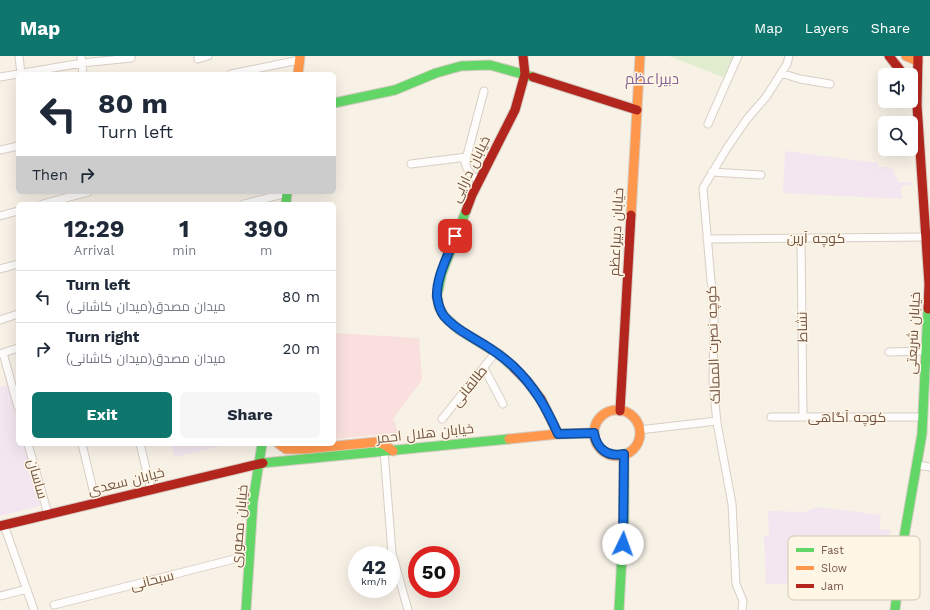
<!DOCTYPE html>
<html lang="en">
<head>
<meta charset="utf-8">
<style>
  :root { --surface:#fff; --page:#f6f6f7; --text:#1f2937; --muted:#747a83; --line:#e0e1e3; --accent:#0f766e }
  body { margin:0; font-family:"Work Sans",Cairo,sans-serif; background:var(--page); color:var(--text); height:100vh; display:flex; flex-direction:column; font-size:15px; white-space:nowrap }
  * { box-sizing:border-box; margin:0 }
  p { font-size:13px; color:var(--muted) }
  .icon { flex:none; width:22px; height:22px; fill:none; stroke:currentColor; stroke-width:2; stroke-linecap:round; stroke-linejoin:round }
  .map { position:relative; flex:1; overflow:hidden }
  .panel { position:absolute; left:16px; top:146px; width:320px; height:244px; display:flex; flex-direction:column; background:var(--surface); border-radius:6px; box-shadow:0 4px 16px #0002 }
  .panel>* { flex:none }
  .banner { position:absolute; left:16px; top:16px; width:320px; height:122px; border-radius:6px; box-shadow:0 4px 16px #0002; background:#fff; color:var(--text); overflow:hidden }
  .controls { position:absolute; left:878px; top:12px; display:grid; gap:8px }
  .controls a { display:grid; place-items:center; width:40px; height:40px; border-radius:6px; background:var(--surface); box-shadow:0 4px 16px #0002; font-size:20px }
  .speed { position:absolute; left:348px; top:490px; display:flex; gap:8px; font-size:20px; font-weight:700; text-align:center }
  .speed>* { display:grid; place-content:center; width:52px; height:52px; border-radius:50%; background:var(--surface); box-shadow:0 4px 16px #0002; line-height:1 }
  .speed small { font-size:10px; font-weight:400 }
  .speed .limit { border:6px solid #d22; background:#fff; color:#111 }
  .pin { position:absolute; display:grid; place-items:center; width:34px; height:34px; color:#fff; margin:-17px; border-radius:8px; box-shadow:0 2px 6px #0006 }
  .me { position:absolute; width:44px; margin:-22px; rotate:3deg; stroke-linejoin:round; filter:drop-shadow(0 0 3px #0008) }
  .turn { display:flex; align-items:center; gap:14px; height:84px; padding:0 16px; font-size:18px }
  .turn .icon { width:52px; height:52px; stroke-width:2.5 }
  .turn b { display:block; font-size:28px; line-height:34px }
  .then { display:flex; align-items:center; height:38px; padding:0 16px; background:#0003; gap:8px; font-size:15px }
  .eta { display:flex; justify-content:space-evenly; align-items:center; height:68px; text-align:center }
  .eta b { font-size:24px; font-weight:700; line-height:28px }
  .action { display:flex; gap:8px; margin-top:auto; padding:8px 16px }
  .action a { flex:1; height:46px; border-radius:6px; background:var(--accent); color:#fff; font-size:16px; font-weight:700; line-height:46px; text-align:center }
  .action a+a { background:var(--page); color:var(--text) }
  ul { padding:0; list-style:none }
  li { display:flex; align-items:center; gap:12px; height:52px; padding:0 16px; border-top:1px solid var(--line) }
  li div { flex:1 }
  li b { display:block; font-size:15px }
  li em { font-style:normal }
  header { display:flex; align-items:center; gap:24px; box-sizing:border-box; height:56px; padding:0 20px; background:var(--accent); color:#fff }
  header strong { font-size:19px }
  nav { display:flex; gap:22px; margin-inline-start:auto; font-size:14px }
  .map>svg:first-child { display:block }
  .education { fill:#f3e6f0 }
  .medical { fill:#f9e0de }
  .green { fill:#e2edd0 }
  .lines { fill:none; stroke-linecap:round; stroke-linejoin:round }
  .street-casing { stroke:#d8cec5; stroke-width:9 }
  .fast-casing { stroke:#d6ccc3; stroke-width:11 }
  .slow-casing { stroke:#d6ccc3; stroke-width:11 }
  .jam-casing { stroke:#d6ccc3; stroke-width:11 }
  .street { stroke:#fefdfb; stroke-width:7 }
  .fast { stroke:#63d668; stroke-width:9 }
  .slow { stroke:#ff974d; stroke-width:9 }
  .jam { stroke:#b3261e; stroke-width:9 }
  .route-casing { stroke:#114b97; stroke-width:10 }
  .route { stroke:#1a73e8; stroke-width:7 }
  .labels { text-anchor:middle; stroke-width:3; stroke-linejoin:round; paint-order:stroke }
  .street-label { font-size:14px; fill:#745747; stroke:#fff6e6 }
  .neighbourhood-label { font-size:15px; fill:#866297; stroke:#fff6e6 }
  .key { fill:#fff6e6; stroke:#d5c6b6; stroke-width:1 }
  .key-label { font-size:11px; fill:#745747 }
</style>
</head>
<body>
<header>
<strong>Map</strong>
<nav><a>Map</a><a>Layers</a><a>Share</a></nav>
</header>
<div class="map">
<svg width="930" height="554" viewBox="0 0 930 554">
  <rect width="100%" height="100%" fill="#f7f1e6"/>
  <path class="education" d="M785 95 878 107V111H888V113H893L895 121H897L898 126H911V129L901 130 902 143 783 137Z
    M9 329 18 362V388H25L41 445 39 450 0 460V331Z
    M171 388H230L175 401Z
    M816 451 881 459 879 473 890 474 882 542 871 541 872 530 843 527 766 528 764 480H769L768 455 806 456Z"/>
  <path class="medical" d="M334 277 419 282 422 324 393 363 395 366 398 377 334 383Z"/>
  <path class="green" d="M669 0H735L725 22Z"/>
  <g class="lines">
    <defs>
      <path id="street" d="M19 0 21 18
        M81 0 83 18
        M198 0V3L208 0
        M781 17 800 23 830 28
        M231 18 299 4
        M0 21 82 7 131 2V0
        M708 68 738 0
        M0 94 18 90
        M411 108 467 101
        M712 116 761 119
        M479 124C471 120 468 116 465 107L484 35
        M43 148 88 136
        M244 148 287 137
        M0 160 18 155
        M801 182 803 361
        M707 183 926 181
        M0 213 18 208
        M0 264 18 258
        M889 296 926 295
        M3 297 18 351
        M0 298 18 292
        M484 312 503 348
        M771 361H923
        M442 363 496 296
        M639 374 717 365
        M28 388 48 458
        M82 388 96 446
        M140 388 151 433
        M384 395 392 497 408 554
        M917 409 930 411
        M4 469 34 554
        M0 540 27 533
        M54 549 250 499
        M742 554 743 545 736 528 732 448 717 367 713 327 714 269V241L711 225 703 132 727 92 747 63 766 41 787 8 789 0"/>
      <path id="fast" d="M334 47 395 34 436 17 461 10 490 9 533 21
        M286 148 287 136
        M466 155 442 217 437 240 439 251 444 260 458 273 500 299 514 312
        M263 407 509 383
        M246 554 253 445 262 388
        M619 554 624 462V399
        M895 554 903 487 922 378 928 253"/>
      <path id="slow" d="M906 0 918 5
        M298 18 300 0
        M631 159 640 0
        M594 377a23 23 0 1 1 46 0a23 23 0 1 1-46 0Z
        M509 383 558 378 594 377
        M279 388 286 393H305L377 386 385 389 393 395"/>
      <path id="jam" d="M889 0 904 19
        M918 0 917 49 929 228 928 253
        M533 21 637 54
        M466 155 472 139 515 54 525 18 523 0
        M514 312 527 325 541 343 558 378
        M620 355 631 159
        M0 470 263 407"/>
    </defs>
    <use href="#street" class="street-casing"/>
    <use href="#fast" class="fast-casing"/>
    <use href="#slow" class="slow-casing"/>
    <use href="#jam" class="jam-casing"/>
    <use href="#street" class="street"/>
    <use href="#fast" class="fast"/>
    <use href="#slow" class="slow"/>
    <use href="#jam" class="jam"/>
  </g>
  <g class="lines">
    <defs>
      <path id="route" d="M455 180C449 199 436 220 437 241 438 247 440 255 444 260 452 270 463 276 473 282 487 290 501 299 513 310 534 330 546 351 558 378L594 377C597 394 608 401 624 398L623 488"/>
    </defs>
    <use href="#route" class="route-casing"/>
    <use href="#route" class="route"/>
  </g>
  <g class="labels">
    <g class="street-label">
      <text transform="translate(470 113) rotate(-64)" y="5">خیابان دارایی</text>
      <text transform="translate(616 176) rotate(-87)" y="5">خیابان دبیراعظم</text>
      <text x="816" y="187">کوچه آرین</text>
      <text transform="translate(802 271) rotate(-91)" y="5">نشاط</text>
      <text transform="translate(913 277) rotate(-87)" y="5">خیابان شریعتی</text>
      <text transform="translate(713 289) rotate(-92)" y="5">کوچه نصرت الممالک</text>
      <text transform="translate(469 330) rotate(-51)" y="5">طالقانی</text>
      <text x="847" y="366">کوچه آگاهی</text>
      <text transform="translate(425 377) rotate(-6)" y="5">خیابان هلال احمر</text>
      <text transform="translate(38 423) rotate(74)" y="5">ساسان</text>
      <text transform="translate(126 425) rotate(-14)" y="5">خیابان سعدی</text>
      <text transform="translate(239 470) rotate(-85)" y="5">خیابان مصوری</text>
      <text transform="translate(152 524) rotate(-14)" y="5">سبحانی</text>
    </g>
    <g class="neighbourhood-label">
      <text x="652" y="28">دبیراعظم</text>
    </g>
  </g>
  <rect x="788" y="480" width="132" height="64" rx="6" class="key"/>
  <rect x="796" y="492" width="18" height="4" fill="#63d668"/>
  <rect x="796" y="510" width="18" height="4" fill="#ff974d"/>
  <rect x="796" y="528" width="18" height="4" fill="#b3261e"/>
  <g class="key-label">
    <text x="821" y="498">Fast</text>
    <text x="821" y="516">Slow</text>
    <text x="821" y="534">Jam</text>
  </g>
</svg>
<div class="controls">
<a><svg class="icon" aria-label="sound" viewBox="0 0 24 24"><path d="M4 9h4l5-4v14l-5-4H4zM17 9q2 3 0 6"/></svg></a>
<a><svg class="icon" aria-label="search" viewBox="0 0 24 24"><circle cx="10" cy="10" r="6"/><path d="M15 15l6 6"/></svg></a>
</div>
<div class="speed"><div>42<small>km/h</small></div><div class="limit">50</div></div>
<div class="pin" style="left:455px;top:180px;background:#d93025"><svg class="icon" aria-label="arrive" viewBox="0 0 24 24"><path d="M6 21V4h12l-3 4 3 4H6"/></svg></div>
<svg class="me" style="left:623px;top:488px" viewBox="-20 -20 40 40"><circle r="19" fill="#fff"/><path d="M0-13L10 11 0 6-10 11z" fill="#1a73e8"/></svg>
<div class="banner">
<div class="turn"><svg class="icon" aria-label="left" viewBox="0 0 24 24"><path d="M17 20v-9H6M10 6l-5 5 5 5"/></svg><div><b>80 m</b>Turn left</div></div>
<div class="then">Then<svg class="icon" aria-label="right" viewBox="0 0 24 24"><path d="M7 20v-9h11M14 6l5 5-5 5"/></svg></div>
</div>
<section class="panel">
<div class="eta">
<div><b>12:29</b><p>Arrival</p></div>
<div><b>1</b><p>min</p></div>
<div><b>390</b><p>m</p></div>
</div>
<ul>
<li><svg class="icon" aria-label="left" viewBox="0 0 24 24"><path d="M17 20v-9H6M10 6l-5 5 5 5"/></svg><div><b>Turn left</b><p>میدان مصدق(میدان کاشانی)</p></div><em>80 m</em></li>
<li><svg class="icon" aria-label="right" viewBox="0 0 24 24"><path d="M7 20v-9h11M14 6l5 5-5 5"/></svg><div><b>Turn right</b><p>میدان مصدق(میدان کاشانی)</p></div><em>20 m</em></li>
</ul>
<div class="action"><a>Exit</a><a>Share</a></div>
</section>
</div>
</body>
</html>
